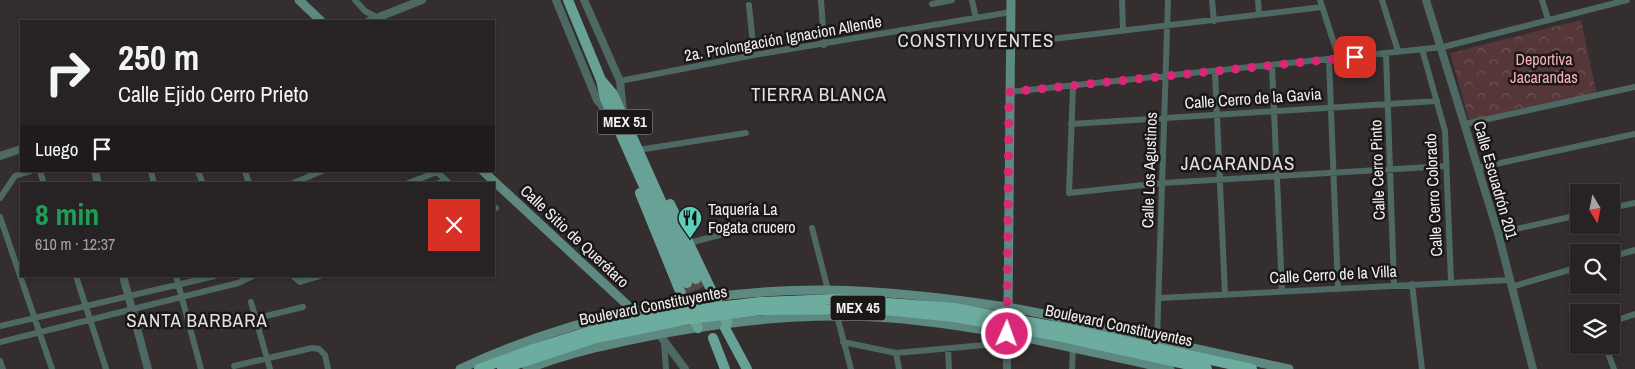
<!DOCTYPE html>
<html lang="es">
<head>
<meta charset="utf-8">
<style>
  :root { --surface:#272223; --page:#2f2a2b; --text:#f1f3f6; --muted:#a4a4a6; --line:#433f41 }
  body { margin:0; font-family:"Archivo Narrow",sans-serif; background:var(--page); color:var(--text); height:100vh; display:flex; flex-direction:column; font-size:19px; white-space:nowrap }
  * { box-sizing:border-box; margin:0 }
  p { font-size:16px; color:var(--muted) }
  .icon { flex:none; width:28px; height:28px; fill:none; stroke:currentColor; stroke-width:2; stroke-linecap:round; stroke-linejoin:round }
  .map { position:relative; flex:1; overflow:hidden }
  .drawer { position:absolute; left:20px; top:182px; width:475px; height:95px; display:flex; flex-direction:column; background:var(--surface); border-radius:0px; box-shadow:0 2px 8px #0003,0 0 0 1px var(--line) }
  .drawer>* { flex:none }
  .top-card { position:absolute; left:20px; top:20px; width:475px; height:152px; border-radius:0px; box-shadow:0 2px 8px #0003,0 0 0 1px var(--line); background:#272223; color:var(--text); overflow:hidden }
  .needle { width:32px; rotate:170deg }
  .buttons { position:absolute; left:1570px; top:184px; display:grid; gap:10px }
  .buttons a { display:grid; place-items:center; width:50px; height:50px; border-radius:0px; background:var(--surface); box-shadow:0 2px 8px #0003,0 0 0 1px var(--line); font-size:25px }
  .pin { position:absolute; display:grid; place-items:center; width:42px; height:42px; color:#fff; margin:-21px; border-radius:10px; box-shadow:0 2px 8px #0006 }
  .me { position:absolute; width:55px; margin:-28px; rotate:2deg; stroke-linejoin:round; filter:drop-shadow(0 0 4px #0008) }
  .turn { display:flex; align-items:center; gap:18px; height:105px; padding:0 15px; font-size:22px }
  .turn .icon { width:65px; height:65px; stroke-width:2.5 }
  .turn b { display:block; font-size:35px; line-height:42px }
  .then { display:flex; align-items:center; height:48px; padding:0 15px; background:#0003; gap:10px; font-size:19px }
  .round { display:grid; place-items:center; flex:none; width:52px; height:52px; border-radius:0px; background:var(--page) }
  .overview { display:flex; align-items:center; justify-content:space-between; height:85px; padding:0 15px }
  h1 { font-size:30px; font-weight:700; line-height:38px; color:#1e9e55 }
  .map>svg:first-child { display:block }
  .park { fill:url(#park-crowns) }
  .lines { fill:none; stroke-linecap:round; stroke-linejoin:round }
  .primary-tunnel { stroke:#514b4c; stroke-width:10; stroke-dasharray:10 5; stroke-linecap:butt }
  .minor { stroke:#4e6964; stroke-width:6 }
  .tertiary { stroke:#4e6964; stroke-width:8 }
  .secondary { stroke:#5d8980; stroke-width:9 }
  .primary { stroke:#68a296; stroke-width:10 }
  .trunk { stroke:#6dada0; stroke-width:10 }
  .trunk-bridge { stroke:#6dada0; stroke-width:10 }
  .route { stroke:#db2777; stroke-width:9; stroke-dasharray:0 16.2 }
  .labels { text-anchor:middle; stroke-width:5; stroke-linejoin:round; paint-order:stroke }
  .shield { fill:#1a1717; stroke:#b2aeaf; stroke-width:1 }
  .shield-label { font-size:15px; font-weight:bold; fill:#f3eff0 }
  .street-label { font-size:16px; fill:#f3eff0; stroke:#1a1717 }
  .park-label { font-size:16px; fill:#f7b0b8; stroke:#1a1717 }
  .poi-label { font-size:16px; fill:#f3eff0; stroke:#1a1717; text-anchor:start }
  .quarter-label { font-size:19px; letter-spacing:1px; fill:#e5dede; stroke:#1a1717 }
</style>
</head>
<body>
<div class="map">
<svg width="1635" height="369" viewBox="0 0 1635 369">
  <defs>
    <pattern id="park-crowns" width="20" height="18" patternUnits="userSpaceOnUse" patternTransform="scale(1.25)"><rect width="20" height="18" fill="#553639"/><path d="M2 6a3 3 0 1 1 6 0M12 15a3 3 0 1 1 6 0" fill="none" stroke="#6e5356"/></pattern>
  </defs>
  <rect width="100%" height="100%" fill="#342e2f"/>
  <path class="park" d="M1581 20 1597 96 1505 115 1469 120 1450 53Z"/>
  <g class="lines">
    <path class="primary-tunnel" d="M696 279 709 304
      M687 283 698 307"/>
    <path class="minor" d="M355 0 365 11 376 17
      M821 0 824 45
      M972 0 976 18
      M1122 0 1123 29
      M1212 0 1214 21
      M1258 0 1259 14
      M1320 0 1339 59
      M1382 0 1398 51
      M1542 0 1548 19
      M932 4 952 0
      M749 5 754 55
      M1052 39 1322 7
      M1422 49 1445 131 1451 282
      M1386 54 1394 285
      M1329 60 1338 288
      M1272 66 1282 291
      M1215 72 1225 294
      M620 81 754 55 1011 12
      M1073 87 1069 193 1162 183 1446 166
      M1009 92 1443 47 1627 0
      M1071 124 1437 101
      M1465 124 1635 87
      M638 150 746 133
      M1477 168 1635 134
      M40 171 44 184
      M151 171 154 184
      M198 171 203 184
      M245 171 249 184
      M436 171 450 184
      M291 184 322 171
      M406 184 437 172
      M437 184 446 180
      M0 198 15 176 31 171
      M1611 208 1635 203
      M494 209 496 208
      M0 217 52 369
      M812 228 828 290
      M1498 233 1579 215
      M689 243 746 228
      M1611 257 1635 250
      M76 276 106 369
      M176 276 201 369
      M293 276 300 282 320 276
      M1412 284 1422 369
      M1511 287 1579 267
      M1159 298 1509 280
      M251 302 270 369
      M837 316 851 369
      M1611 322 1635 314
      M0 326 215 276
      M221 327 303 307
      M1157 340 1168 0
      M0 342 238 283 253 276
      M664 342 666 369
      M843 342 896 353 1007 343
      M1605 345 1614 369
      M948 349 949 369
      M896 353 899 369
      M0 361 3 369
      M234 366 312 348 319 349 325 355 328 369
      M1072 369 1073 348"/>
    <path class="tertiary" d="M556 0 597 100 608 113
      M584 0 620 81 623 112
      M1426 0 1498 233 1533 369
      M369 21 422 0
      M0 156 21 149
      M95 171 98 184
      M123 276 148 369
      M659 334 685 369
      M1007 334V369"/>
    <path class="secondary" d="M299 0 321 21
      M483 171 637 314
      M1008 312 1011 0
      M460 369C573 316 704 289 828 290 887 291 947 298 1006 307 1045 313 1084 324 1122 332 1178 345 1233 357 1289 369
      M527 369C571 352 618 342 665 333 750 318 835 310 921 321 1005 330 1087 352 1170 369"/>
    <path class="primary" d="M568 0 601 80 605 99 687 283
      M602 81 613 94 696 279
      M640 193 684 301 698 328
      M670 204 727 323
      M725 328 747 369
      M713 338 725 369"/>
    <path class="trunk" d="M761 302 836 299 954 308
      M761 310 875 309 955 317
      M1068 329 1252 369
      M1063 337 1207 369
      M479 369 533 349 594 330
      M502 369 596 338"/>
    <path class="trunk-bridge" d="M954 308 1068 329
      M955 317 1063 337
      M594 330 682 311 761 302
      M596 338 684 320 761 310"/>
  </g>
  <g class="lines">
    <path class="route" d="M1007 334 1009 92 1355 57"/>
  </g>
  <defs>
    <symbol id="restaurant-pin" viewBox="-11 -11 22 30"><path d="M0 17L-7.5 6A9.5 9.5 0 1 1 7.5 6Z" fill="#5cceba" stroke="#1a1717"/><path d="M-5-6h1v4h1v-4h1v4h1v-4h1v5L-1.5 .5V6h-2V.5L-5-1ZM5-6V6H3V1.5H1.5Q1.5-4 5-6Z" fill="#111"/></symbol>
  </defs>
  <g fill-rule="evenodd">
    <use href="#restaurant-pin" x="676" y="204" width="28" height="38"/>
  </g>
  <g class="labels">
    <g class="shield">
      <rect x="597.5" y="109.5" width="55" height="25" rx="4"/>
      <rect x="830.5" y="295.5" width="55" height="25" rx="4"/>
    </g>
    <g class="shield-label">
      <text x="625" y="127">MEX 51</text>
      <text x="858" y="313">MEX 45</text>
    </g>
    <g class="street-label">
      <text transform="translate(783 38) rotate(-10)" y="6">2a. Prolongación Ignacion Allende</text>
      <text transform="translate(1253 98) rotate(-4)" y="6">Calle Cerro de la Gavia</text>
      <text transform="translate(1149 170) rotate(-88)" y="6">Calle Los Agustinos</text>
      <text transform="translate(1377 170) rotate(-92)" y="6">Calle Cerro Pinto</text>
      <text transform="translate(1496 180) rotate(74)" y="6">Calle Escuadrón 201</text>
      <text transform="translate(1433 195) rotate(-93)" y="6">Calle Cerro Colorado</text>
      <text transform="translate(575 236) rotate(43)" y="6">Calle Sitio de Querétaro</text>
      <text transform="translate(1333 274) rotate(-3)" y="6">Calle Cerro de la Villa</text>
      <text transform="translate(653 305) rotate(-11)" y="6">Boulevard Constituyentes</text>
      <text transform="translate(1119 325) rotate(12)" y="6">Boulevard Constituyentes</text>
    </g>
    <g class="park-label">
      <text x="1544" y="65">Deportiva<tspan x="1544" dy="18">Jacarandas</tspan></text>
    </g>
    <g class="poi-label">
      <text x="708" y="215">Taquería La<tspan x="708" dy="18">Fogata crucero</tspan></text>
    </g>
    <g class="quarter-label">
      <text x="976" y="47">CONSTIYUYENTES</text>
      <text x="819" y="101">TIERRA BLANCA</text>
      <text x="1238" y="170">JACARANDAS</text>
      <text x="197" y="327">SANTA BARBARA</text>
    </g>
  </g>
</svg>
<div class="buttons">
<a><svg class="needle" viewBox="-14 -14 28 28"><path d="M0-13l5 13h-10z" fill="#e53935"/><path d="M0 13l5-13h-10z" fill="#a4a4a6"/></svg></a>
<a><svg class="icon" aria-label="search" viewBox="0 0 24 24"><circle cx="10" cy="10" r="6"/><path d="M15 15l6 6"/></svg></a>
<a><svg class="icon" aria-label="layers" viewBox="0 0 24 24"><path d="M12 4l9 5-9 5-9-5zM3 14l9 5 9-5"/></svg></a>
</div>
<div class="pin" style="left:1355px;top:57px;background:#d93025"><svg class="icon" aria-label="arrive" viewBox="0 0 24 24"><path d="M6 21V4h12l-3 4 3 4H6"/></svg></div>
<svg class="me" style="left:1007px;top:334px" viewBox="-20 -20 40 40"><circle r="17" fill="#db2777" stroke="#fff" stroke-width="3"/><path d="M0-11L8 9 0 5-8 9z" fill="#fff"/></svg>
<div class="top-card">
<div class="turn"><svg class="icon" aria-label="right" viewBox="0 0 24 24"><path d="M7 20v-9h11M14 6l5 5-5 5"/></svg><div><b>250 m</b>Calle Ejido Cerro Prieto</div></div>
<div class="then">Luego<svg class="icon" aria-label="arrive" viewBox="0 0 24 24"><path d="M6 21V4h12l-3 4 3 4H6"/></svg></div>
</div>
<section class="drawer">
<div class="overview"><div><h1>8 min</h1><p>610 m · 12:37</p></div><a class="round" style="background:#d93025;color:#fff"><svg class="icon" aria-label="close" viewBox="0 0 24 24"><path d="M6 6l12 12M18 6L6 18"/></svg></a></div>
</section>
</div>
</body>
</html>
